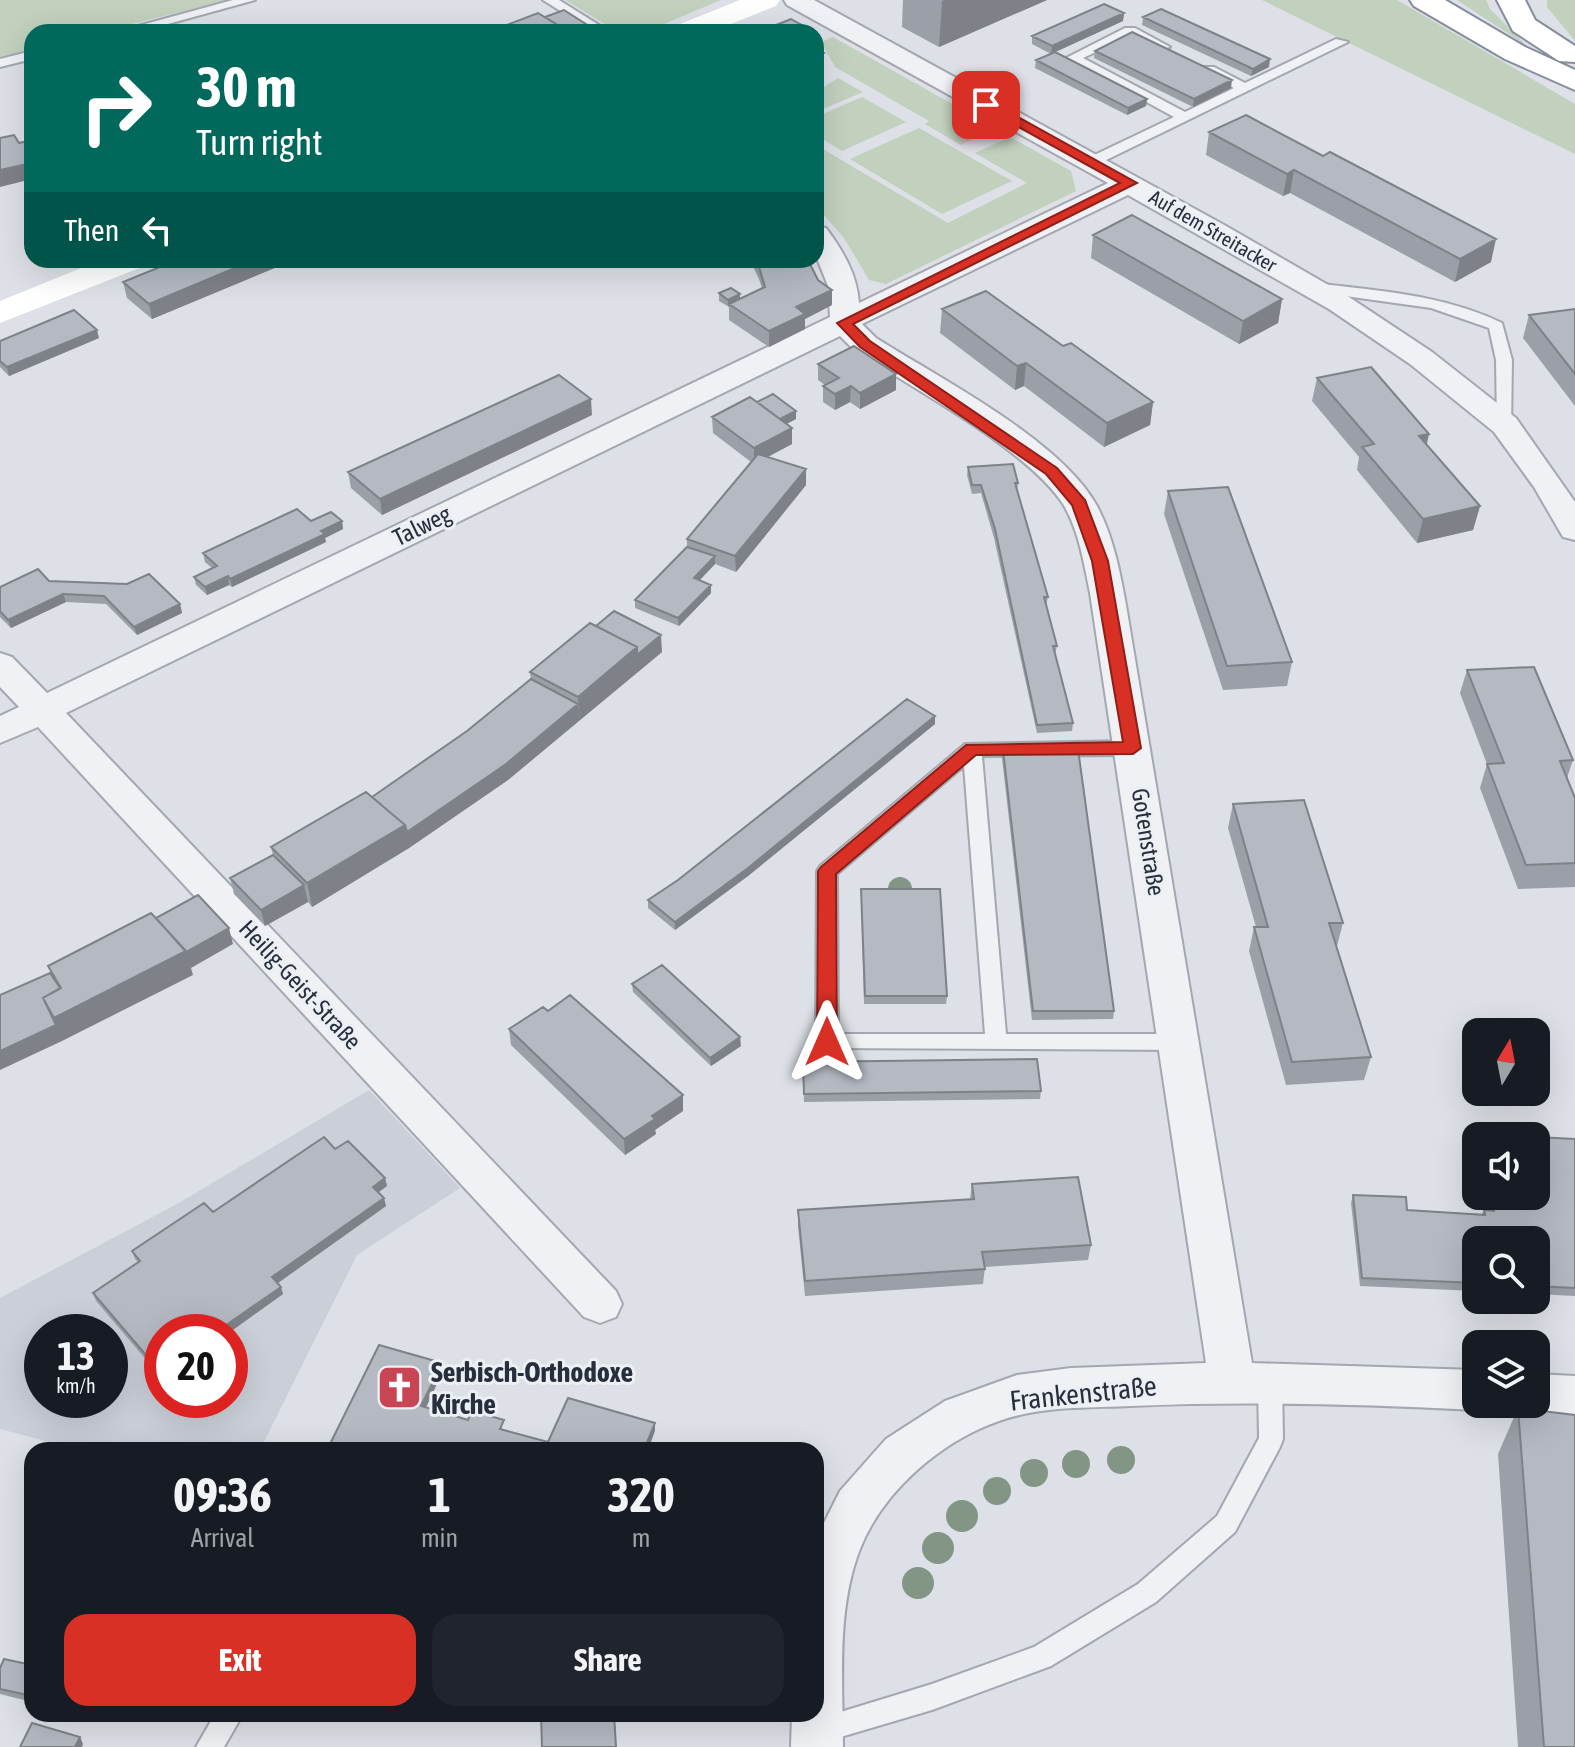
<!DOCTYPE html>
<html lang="en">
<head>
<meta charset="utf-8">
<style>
  :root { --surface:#171b24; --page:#20242c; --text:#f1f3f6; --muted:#9ea1a6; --accent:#d93025 }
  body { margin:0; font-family:"Asap Condensed",sans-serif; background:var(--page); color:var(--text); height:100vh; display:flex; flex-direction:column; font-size:30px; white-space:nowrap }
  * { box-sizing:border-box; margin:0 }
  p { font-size:26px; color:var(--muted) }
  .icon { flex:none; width:44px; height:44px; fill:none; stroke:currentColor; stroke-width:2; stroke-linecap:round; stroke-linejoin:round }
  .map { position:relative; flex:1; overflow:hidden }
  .side { position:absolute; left:24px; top:1442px; width:800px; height:280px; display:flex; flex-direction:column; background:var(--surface); border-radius:24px; box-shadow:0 8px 32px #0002 }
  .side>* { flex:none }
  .hud { position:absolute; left:24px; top:24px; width:800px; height:244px; border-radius:24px; box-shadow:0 8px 32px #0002; background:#00695c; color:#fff; overflow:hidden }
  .needle { width:52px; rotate:10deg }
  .controls { position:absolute; left:1462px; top:1018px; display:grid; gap:16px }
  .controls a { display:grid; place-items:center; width:88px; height:88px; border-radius:16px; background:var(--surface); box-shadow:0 8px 32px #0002; font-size:40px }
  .speed { position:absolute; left:24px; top:1314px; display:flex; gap:16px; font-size:40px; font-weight:700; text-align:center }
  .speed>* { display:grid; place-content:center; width:104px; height:104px; border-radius:50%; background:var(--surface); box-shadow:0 8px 32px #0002; line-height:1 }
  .speed small { font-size:20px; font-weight:400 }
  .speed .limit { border:12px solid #d22; background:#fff; color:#111 }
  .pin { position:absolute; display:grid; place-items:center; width:68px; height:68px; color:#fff; margin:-34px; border-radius:16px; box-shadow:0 4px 12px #0006 }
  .me { position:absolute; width:88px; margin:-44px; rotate:0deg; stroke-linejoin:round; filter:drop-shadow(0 0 6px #0008) }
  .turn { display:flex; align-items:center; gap:28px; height:168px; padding:0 40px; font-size:36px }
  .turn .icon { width:104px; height:104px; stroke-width:2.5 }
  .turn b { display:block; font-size:56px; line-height:68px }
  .then { display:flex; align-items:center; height:76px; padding:0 40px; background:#0003; gap:16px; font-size:30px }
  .eta { display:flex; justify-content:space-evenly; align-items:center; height:136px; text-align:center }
  .eta b { font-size:48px; font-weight:700; line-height:56px }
  .button { display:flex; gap:16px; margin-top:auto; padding:16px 40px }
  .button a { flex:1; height:92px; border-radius:24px; background:var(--accent); color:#fff; font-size:32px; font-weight:700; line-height:92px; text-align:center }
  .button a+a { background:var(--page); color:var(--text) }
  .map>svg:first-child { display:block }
  .built { fill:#cbcfd8; fill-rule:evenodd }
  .green { fill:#c2d0be }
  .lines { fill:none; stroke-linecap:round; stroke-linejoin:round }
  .lane-casing { stroke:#a3a7b0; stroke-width:4 }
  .street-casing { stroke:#a3a7b0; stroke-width:4 }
  .highway-casing { stroke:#858d9c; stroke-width:4 }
  .lane { fill:#eff1f5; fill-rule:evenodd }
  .street { fill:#eff1f5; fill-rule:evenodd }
  .secondary { fill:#fff; fill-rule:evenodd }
  .highway { fill:#fff; fill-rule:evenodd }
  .tree { fill:#839585 }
  .wall { fill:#9b9fa7 }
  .shaded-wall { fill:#7e8288 }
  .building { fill:#b4b9c2; stroke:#7e8288; stroke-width:2 }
  .route { fill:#d93025; stroke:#8d1f18; stroke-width:2 }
  .labels { text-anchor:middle; stroke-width:6; stroke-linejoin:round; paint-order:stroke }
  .far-street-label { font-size:20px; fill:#272e3c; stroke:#eceff4 }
  .street-label { font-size:24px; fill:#272e3c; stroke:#eceff4 }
  .near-poi-label { font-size:28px; font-weight:bold; fill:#272e3c; stroke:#eceff4; text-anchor:start }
  .near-street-label { font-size:28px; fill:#272e3c; stroke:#eceff4 }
</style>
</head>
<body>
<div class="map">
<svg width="1575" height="1747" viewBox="0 0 1575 1747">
  <rect width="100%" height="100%" fill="#dde0e6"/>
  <path class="built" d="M369 1090 460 1188 357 1255 260 1450H80L0 1429V1298L177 1204ZM42 1332H110V1400H42ZM162 1332H230V1400H162Z"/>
  <path class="green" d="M0 0H228L100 32H32V49L0 57Z
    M565 0H721L645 32H618Z
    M1262 0H1397L1575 104V154Z
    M1457 0H1486L1490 9 1527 46Z
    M1547 0H1575V41L1547 7Z
    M833 37 995 128 961 145 925 124 929 121 835 67 821 42Z
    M838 78 863 92 816 112V92Z
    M862 97 906 122 842 151 816 135V117Z
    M919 128 1012 181 942 214 850 159Z
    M1010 137 1071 171 1076 191 886 284 869 280 844 238 816 206V145L948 223 1027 183 975 153Z"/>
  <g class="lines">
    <defs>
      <path id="lane" d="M233 0H255L139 32H116Z
        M543 0H559L610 32H594Z
        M1125 28H1135L1170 47 1158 50 1130 36 1083 58 1185 112 1234 88 1204 73V67H1214L1245 83 1336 39 1348 42 1096 165H1086V159L1174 117 1066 58Z
        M32 51V59L0 67V59Z
        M1314 283C1378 291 1442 294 1502 323L1512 360 1511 428 1505 430 1497 425 1496 360 1489 328 1431 308 1309 291 1306 288Z
        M1133 741 1142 748 1133 755 982 756 1006 1034H1179L1187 1036 1190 1042 1187 1048 1179 1050 819 1048 816 1042 817 871 820 866 965 744ZM964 766 985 1034H838L837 874Z
        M1270 1371 1279 1375 1282 1382 1283 1439 1280 1447 1235 1532 1156 1602 1051 1666 932 1710 817 1744 808 1740 804 1731 808 1722 932 1684 1034 1647 1138 1584 1217 1516 1259 1438 1258 1382 1261 1375Z
        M215 1714H243L224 1747H196Z"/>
      <path id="street" d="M784 0H814L1226 226 1349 297 1432 352 1516 418 1575 502V540L1563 537 1534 487 1494 432 1410 364 1329 309 1128 195 862 324 876 338C939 378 1061 440 1097 506 1114 538 1121 576 1127 611L1252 1363 1476 1370V1404H1492L1476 1410C1361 1404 1246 1401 1131 1406 1088 1408 1040 1406 999 1421 941 1441 883 1491 860 1549 836 1610 843 1682 843 1747H791L792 1714H816V1539L840 1491 886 1439 945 1401 1017 1375 1071 1368 1206 1363 1090 593C1084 564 1079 530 1063 504 1027 449 912 388 854 350L840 336 66 713 616 1291 622 1304 616 1317 600 1323 584 1317 38 727 0 743V716L19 707 0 687V653L12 657 47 693 830 317 828 286 816 256V226L826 228C843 251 857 274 859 303L1108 183 787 5Z
        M1536 1374 1575 1376V1416L1536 1414 1520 1408 1518 1404H1536Z"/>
      <path id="highway" d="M1410 0H1445L1525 47 1575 70V90L1505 59 1414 6Z
        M1497 0H1525L1535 20 1575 46V62L1559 61 1513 31Z"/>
    </defs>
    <use href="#lane" class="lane-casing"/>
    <use href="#street" class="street-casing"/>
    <use href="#highway" class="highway-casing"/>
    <use href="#lane" class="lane"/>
    <use href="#street" class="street"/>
    <path class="secondary" d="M740 0H780L776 6 711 32H670L675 26Z
      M101 260H147L142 267 0 323V301Z"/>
    <use href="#highway" class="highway"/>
  </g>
  <g class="tree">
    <circle cx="900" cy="889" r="12"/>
    <circle cx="1121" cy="1460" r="14"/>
    <circle cx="1076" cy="1464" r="14"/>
    <circle cx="1034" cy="1473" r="14"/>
    <circle cx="997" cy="1491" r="14"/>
    <circle cx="962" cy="1516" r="16"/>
    <circle cx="938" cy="1548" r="16"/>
    <circle cx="918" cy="1583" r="16"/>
  </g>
  <path class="wall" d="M903 0H1047L939 47 902 27Z
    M1124 13 1123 21 1055 52 1147 99 1146 106 1127 115 1035 68 1036 60 1051 54 1032 44V36Z
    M545 17 590 32H505L504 26Z
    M1143 17 1269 67 1251 76 1142 25Z
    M1095 51 1231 88 1193 107 1094 58Z
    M1209 132 1323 156 1491 262 1455 282 1290 193 1283 196 1206 155Z
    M1093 235 1282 299 1278 323 1239 344 1091 258Z
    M177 260H294L152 319 127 298 123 282Z
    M750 260H808L818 280 832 290V305L805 319V329L769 347 729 320V307L719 301V293L740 299 762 288 759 279Z
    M942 309 1153 402 1150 425 1104 447 1024 386 1015 390 940 333Z
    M1575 309V406L1523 338 1529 315Z
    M99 338 9 376 0 367V341Z
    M818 364 896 390 860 409 850 402 835 410 823 402V386L825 385 818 380Z
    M1317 378 1427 445 1480 506 1473 530 1417 543 1357 470 1359 457 1312 401Z
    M757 402 796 419 787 424 792 444 768 457 806 469V485L736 572 715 564 700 580 711 585V593L679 626 635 608V600L687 547V539L751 462 713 433 712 417Z
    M592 415 382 515 351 488 348 472Z
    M968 467 1018 483 1017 491 1048 597 1046 605 1057 646 1055 654 1073 723 1072 731 1037 733 994 538 981 493 972 494 967 475Z
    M1168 491 1292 662 1287 686 1223 690 1164 514Z
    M311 521H342L343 529 325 538 326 542 232 587 229 585 207 595 196 585 194 577 212 568 205 562 203 553Z
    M49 581 180 604 182 613 137 635 106 604 66 602 11 628 0 617V587Z
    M596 626 662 652 508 780 409 848 312 907 308 902 265 926 234 894 230 878 273 855 271 847 372 797 467 731 531 679 530 672Z
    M1467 670 1573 760 1567 778 1575 798V887L1518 889 1480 788 1487 764 1460 693Z
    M935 724 748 876 675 930 648 908V900Z
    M1003 750 1114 1011 1113 1019 1032 1020 1002 758Z
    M1233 804 1343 923 1337 946H1336L1371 1057 1364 1080 1286 1085 1249 951 1254 927H1256L1228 828Z
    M861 897 947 996 946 1004H864Z
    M632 984 741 1046 711 1066 633 992Z
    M548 1011 683 1095V1111L655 1130 656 1134 625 1155 511 1045 509 1029Z
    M803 1062 1041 1091 1040 1099 804 1102Z
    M1575 1139V1296L1536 1294V1240H1476V1291L1360 1286 1351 1203 1353 1195 1407 1210 1482 1214 1484 1210H1490L1487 1196H1536Z
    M335 1149 385 1178 387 1186 378 1192 384 1198 386 1206 278 1283 283 1294 230 1332H162V1363L154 1369 96 1301 93 1293 138 1262 135 1259 132 1251 213 1212Z
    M972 1184 1091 1245 1088 1260 985 1267 983 1284 805 1296 798 1226V1210L970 1199Z
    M1518 1408 1575 1747H1518L1498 1454Z
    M32 1665V1702L0 1694V1668Z"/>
  <path class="shaded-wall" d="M944 0H1047L939 47 942 1Z
    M1124 13 1123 21 1051 54 1052 46Z
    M589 26 590 32H574Z
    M824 53V61L816 66V58Z
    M1270 59 1269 67 1251 76 1253 69Z
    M1232 80 1231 88 1193 107 1194 99Z
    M1147 99 1146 106 1127 115 1128 108Z
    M32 163V179L0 187V170Z
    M1294 170 1290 193 1283 196 1287 174Z
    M1496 239 1491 262 1455 282 1460 259Z
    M254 260H294L152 319 149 304Z
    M832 290V305L805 319V329L769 347V331L796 307Z
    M740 294V302L729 304 728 308V300Z
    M1282 299 1278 323 1239 344 1243 321Z
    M97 330 99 338 9 376 7 367Z
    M1026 363 1024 386 1015 390 1017 366Z
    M896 374V390L860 409V393Z
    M851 386 850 402 835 410V394Z
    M591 399 592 415 382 515 380 499Z
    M1153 402 1150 425 1104 447 1107 423Z
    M796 411V419L774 430V422Z
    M792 428V444L754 464V448Z
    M1429 434 1424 457 1419 436Z
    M806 469V485L736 572 735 556Z
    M1480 506 1473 530 1417 543 1423 519Z
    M342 521 343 529 325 538 326 542 232 587 230 579Z
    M715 556V564L694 586V578Z
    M228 576 229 585 207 595 205 587Z
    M711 585V593L679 626 678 618Z
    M63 594 66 602 11 628 8 620Z
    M180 604 182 613 137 635 134 627Z
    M661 635 662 652 580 720 578 697 637 647Z
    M578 704 580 720 508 780 409 848 312 907 307 883Z
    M935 716V724L748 876 675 930V922Z
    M304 885 308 902 265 926 261 910Z
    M229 928 233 944 191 968 193 975 62 1041 0 1070V1051L56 1025 54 1018Z
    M740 1037 741 1046 711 1066 710 1058Z
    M683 1095V1111L655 1130 656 1134 625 1155 624 1139 652 1116Z
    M385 1178 387 1186 375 1195 373 1187Z
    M384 1198 386 1206 275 1285 272 1277Z
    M281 1287 283 1294 230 1332H216Z
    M162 1353V1363L154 1369 151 1361Z
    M442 1363 443 1371 423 1414 421 1406Z
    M655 1423V1431L648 1450H644Z
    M80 1737 83 1744 82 1747H75Z"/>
  <path class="building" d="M1104 4 1124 13 1052 46 1032 36Z
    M1161 9 1270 59 1253 69 1143 17Z
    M564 10 589 26 574 32H569L545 17Z
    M538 13 569 32H514L504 26Z
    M791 19 809 29 802 32H771L766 29Z
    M1132 32 1232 80 1194 99 1095 51Z
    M816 50 824 53 816 58Z
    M1055 52 1147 99 1128 108 1036 60Z
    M1246 115 1323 156 1330 152 1496 239 1460 259 1294 170 1287 174 1209 132Z
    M14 135 19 143 32 140V163L0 170V138Z
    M1132 215 1282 299 1243 321 1093 235Z
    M177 260H254L149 304 123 282Z
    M757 260H808L818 280 832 290 796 307 805 314 769 331 729 304 765 287Z
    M731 288 740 294 728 300 719 293Z
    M986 291 1063 346 1071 343 1153 402 1107 423 1026 363 1017 366 942 309Z
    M1575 309V374L1529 315Z
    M74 310 97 330 7 367 0 361V341Z
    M854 346 896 374 860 393 851 386 835 394 823 386 839 378 818 364Z
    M1371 367 1429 434 1419 436 1480 506 1423 519 1362 447 1374 444 1317 378Z
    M559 375 591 399 380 499 348 472Z
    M773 394 796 411 780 419 757 402Z
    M750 397 792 428 754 448 712 417Z
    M758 454 806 469 735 556 687 539Z
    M1013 464 1018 483H1015L1048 597H1044L1057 646H1053L1073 723 1037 725 995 529 981 485H972L968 467Z
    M1228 487 1292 662 1227 666 1168 491Z
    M297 509 311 521 331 512 342 521 321 531 325 534 230 579 228 576 205 587 194 577 217 566 203 553Z
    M687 547 715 556 694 578 711 585 678 618 635 600Z
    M38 569 49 581 127 584 149 574 180 604 134 627 104 596 63 594 8 620 0 611V587Z
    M614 611 661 635 637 655V647L596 626Z
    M590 623 637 647 578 697 530 672Z
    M1534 667 1573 760 1560 761 1575 798V863L1526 865 1487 764 1504 763 1467 670Z
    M531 679 578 704 506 764 407 832 405 825 372 797 467 731Z
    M907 699 935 716 748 868 675 922 648 900 678 880Z
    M1078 749 1114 1011H1033L1003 750Z
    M366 792 405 825 307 883 271 847Z
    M1304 800 1343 923H1329L1371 1057 1292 1062 1254 927H1268L1233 804Z
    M273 855 304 885 261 910 230 878Z
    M861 889H940L947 996H865Z
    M198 895 229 928 186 952 156 918Z
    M151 913 186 951 54 1018 43 998 61 988 48 966Z
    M662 965 740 1037 710 1058 632 984Z
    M50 973 60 988 43 998 56 1025 0 1051V995Z
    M570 995 683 1095 652 1116 655 1119 624 1139 509 1029 543 1007 548 1011Z
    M1037 1059 1041 1091 804 1094 803 1062Z
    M1480 1134 1514 1136H1480Z
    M324 1137 335 1149 348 1141 385 1178 373 1187 384 1198 272 1277 281 1287 216 1332H203L199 1328 193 1332H162V1353L151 1361 93 1293 140 1261 132 1251 204 1203 213 1212Z
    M1536 1137 1575 1139V1288L1536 1286V1240H1476V1283L1362 1278 1353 1195 1406 1197 1407 1210 1485 1215 1484 1210 1494 1211 1492 1196H1536Z
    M1078 1177 1091 1245 982 1252 985 1269 805 1281 798 1210 974 1199 972 1184Z
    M379 1345 442 1363 421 1406 468 1420 472 1411 504 1420 500 1429 548 1442 568 1398 655 1423 644 1450H327Z
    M1518 1408 1575 1415V1747H1544Z
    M4 1659 32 1665V1696L0 1689V1668Z
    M541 1714H614L616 1747H542Z
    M32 1723 80 1737 75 1747H20Z"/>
  <path class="route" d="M982 102H991L1137 183 853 324 870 341 1057 468 1085 500 1108 561 1141 748 1133 754 976 755 836 874 837 1042 834 1047H820L817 1042 818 871 821 867 966 745 1123 742 1092 561 1072 505 1046 474 860 347 837 323 1120 183 982 107Z"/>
  <defs>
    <symbol id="church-square" viewBox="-11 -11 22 22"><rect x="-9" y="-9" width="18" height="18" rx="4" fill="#c84554" stroke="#eceff4"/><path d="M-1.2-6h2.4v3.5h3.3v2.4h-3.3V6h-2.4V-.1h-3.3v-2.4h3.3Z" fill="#fff"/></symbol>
  </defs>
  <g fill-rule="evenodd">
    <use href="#church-square" x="374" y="1362" width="51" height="51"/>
  </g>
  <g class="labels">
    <g class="far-street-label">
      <text transform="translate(1213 231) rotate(30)" y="7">Auf dem Streitacker</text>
    </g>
    <g class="street-label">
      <text transform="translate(422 526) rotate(-26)" y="8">Talweg</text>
      <text transform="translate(1148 842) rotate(81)" y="8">Gotenstraße</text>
      <text transform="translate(300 985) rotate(47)" y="8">Heilig-Geist-Straße</text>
    </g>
    <g class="near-poi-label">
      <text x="431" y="1382">Serbisch-Orthodoxe<tspan x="431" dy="32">Kirche</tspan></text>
    </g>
    <g class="near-street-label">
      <text transform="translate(1083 1393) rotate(-6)" y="10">Frankenstraße</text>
    </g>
  </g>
</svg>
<div class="controls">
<a><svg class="needle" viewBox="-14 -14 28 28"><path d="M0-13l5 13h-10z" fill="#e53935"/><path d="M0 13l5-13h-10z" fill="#9ea1a6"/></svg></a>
<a><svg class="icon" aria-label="sound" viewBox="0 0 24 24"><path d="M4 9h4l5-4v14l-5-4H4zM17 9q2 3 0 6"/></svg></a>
<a><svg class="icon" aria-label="search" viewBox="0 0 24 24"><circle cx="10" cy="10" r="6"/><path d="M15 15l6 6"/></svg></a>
<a><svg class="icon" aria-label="layers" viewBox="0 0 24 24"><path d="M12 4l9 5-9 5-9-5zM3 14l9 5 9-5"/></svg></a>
</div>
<div class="speed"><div>13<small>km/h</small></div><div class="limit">20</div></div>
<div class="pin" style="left:986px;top:105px;background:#d93025"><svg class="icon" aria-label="arrive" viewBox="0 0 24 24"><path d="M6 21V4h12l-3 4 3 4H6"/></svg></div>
<svg class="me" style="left:827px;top:1042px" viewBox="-20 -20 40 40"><path d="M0-17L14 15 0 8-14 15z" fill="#d93025" stroke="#fff" stroke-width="4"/></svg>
<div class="hud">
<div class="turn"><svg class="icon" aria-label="right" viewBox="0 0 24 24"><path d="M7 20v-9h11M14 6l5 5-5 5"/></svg><div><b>30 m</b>Turn right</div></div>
<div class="then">Then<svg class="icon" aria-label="left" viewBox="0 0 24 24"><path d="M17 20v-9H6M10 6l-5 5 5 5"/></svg></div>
</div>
<section class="side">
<div class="eta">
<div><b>09:36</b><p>Arrival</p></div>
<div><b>1</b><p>min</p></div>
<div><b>320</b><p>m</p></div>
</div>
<div class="button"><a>Exit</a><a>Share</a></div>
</section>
</div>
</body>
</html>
